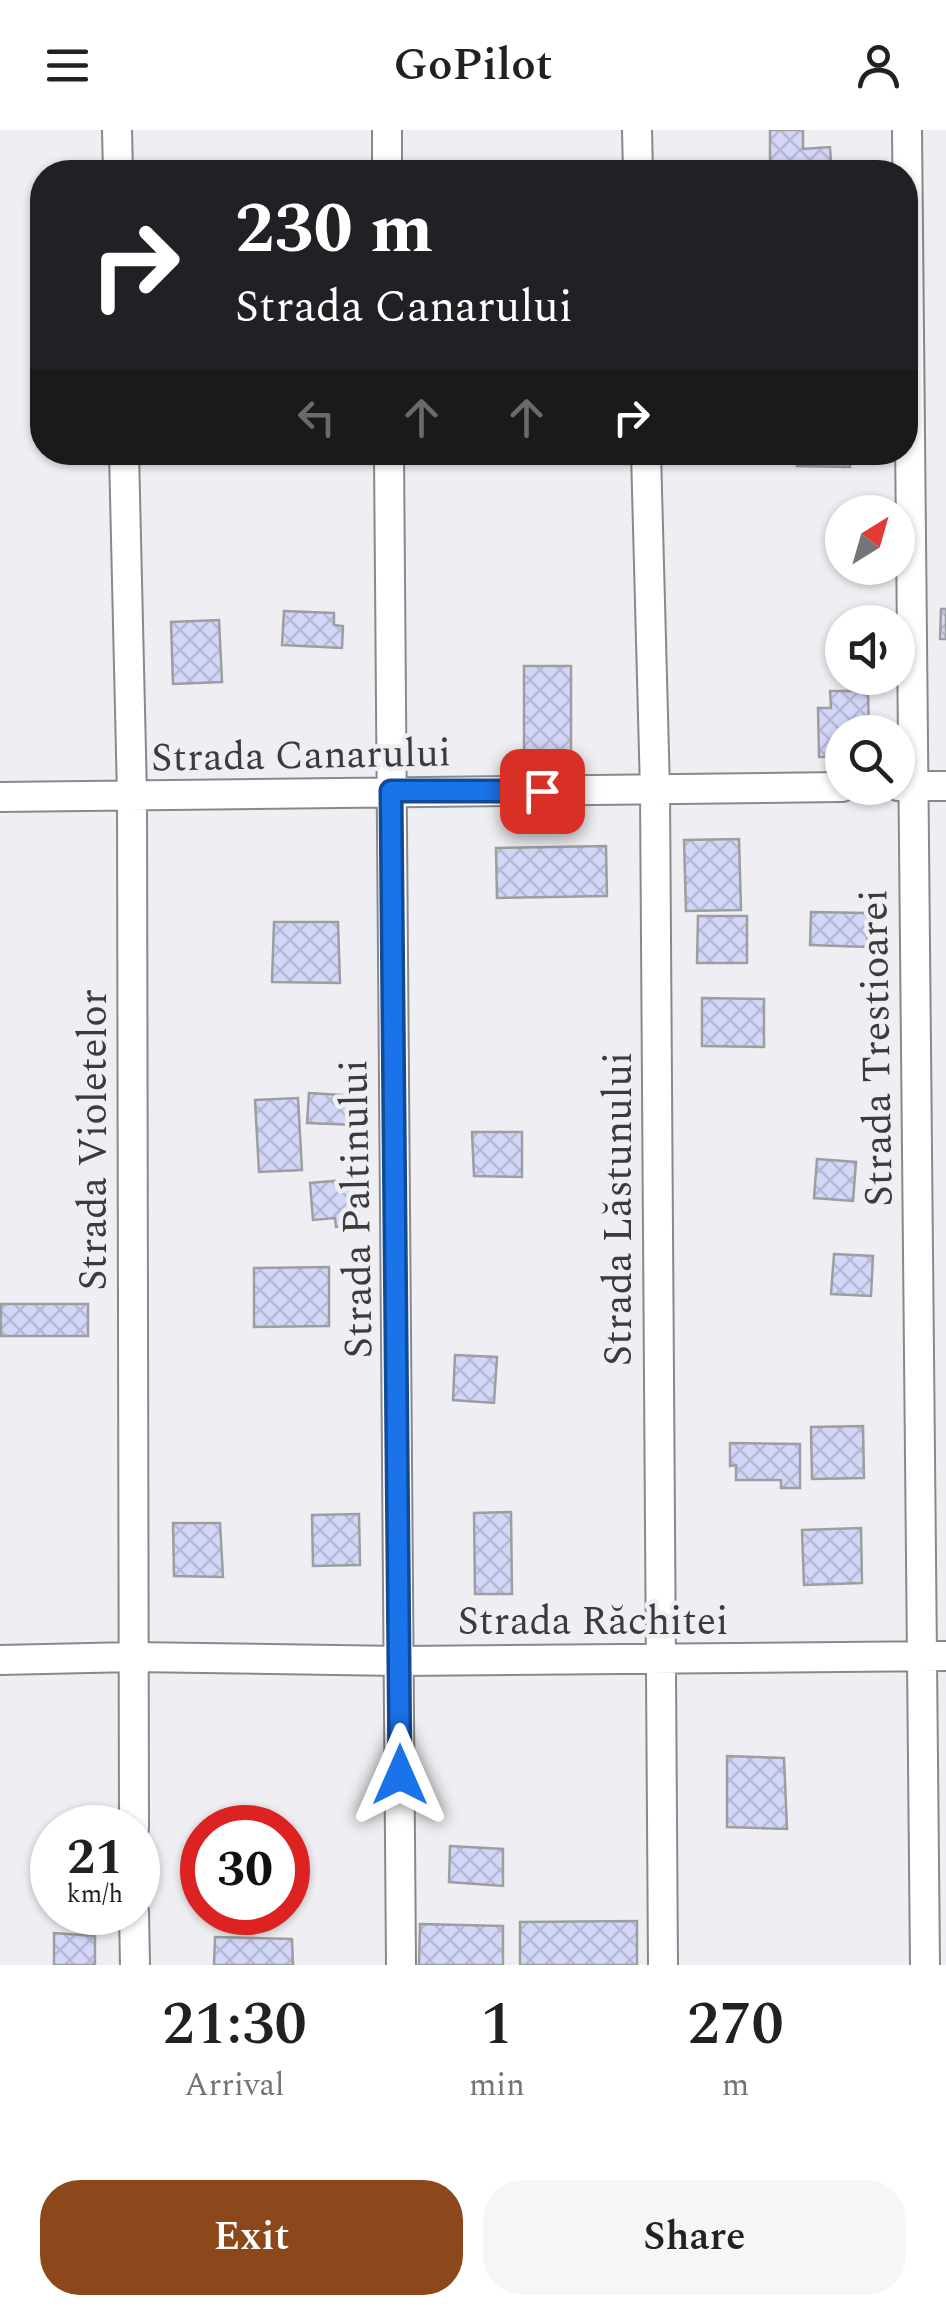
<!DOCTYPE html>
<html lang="en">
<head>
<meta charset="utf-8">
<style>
  :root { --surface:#fff; --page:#f6f6f6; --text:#202124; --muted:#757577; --accent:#8c481b }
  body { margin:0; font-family:Spectral,serif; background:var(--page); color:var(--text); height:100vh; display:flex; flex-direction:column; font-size:38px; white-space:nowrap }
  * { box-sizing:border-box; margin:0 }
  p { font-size:32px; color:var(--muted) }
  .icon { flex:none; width:55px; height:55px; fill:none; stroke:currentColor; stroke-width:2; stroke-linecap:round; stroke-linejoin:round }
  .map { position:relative; height:1835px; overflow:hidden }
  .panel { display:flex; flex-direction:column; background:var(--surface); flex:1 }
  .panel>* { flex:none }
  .guide { position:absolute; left:30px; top:30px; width:888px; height:305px; border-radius:40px; box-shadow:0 2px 8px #0004; background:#202124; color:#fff; overflow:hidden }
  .needle { width:65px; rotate:37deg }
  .controls { position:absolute; left:825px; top:365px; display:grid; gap:20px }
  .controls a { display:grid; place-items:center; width:90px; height:90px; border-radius:50%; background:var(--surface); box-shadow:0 2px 8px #0004; font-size:50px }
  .speed { position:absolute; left:30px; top:1675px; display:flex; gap:20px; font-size:50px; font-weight:700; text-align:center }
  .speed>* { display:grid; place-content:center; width:130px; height:130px; border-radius:50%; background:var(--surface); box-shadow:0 2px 8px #0004; line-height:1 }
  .speed small { font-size:25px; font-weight:400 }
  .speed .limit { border:15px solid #d22; background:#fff; color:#111 }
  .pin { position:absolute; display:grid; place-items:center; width:85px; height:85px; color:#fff; margin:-42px; border-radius:20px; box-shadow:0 5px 15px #0006 }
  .me { position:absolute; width:110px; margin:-55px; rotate:0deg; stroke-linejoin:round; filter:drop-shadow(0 0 8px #0008) }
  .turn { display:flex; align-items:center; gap:35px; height:210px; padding:0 40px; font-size:45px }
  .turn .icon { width:130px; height:130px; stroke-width:2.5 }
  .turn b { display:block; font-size:70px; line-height:85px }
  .lanes { display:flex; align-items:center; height:95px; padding:0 40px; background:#0003; justify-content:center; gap:50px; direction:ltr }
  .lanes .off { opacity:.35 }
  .eta { display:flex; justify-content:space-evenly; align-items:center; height:170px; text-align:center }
  .eta b { font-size:60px; font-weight:600; line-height:70px }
  .button { display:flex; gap:20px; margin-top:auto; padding:20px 40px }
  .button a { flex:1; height:115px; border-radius:40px; background:var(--accent); color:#fff; font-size:40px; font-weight:600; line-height:115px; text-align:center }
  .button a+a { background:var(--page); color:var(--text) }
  header { display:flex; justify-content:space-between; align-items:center; height:130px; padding:0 40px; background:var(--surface); font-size:45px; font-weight:600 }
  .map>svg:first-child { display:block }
  .building { fill:url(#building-cross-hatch); stroke:#9d9ea1; stroke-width:2.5 }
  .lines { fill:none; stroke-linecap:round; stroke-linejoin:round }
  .minor-casing { stroke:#89898d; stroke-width:32 }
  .minor { stroke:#fff; stroke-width:28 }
  .route-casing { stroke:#114b97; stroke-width:25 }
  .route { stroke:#1a73e8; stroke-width:18 }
  .labels { text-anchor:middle; stroke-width:9; stroke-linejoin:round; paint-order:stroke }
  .street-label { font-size:40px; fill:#3b3b3d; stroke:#efeff3 }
</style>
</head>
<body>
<header><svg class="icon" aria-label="menu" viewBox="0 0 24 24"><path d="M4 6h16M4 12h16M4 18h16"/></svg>GoPilot<svg class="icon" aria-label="person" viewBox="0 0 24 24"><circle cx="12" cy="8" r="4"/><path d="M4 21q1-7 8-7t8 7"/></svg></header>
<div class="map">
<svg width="946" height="1835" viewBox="0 0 946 1835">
  <defs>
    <pattern id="building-cross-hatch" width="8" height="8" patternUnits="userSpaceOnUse" patternTransform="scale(2.5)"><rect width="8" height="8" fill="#d3d7f7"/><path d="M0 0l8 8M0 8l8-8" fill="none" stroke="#b6b9d5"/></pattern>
  </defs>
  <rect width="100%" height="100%" fill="#efeff3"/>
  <path class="building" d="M770 0H803V19L830 17 831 32 770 33Z
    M797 322H850V337L797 336Z
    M941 479H946V509H940Z
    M284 481 334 483V495L343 496 342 518 282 515Z
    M219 490 222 552 173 554 171 492Z
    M524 536H571V637H524Z
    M830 561H868L869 602H842V627H819L818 578H831Z
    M739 709 741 780 686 781 684 710Z
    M606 716 607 766 497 768 496 718Z
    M811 782 868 783 867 817 810 815Z
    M698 786H747V833H697Z
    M274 792H338L340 853 272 852Z
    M702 868 764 869V917L702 916Z
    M309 963 358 966 357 995 307 993Z
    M298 968 302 1040 259 1042 255 970Z
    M472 1002H522V1047L474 1046Z
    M817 1029 856 1032 853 1071 814 1068Z
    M355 1049 359 1095 336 1097 335 1088 313 1090 310 1053Z
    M834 1124 873 1126 871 1166 831 1164Z
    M329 1137V1196L254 1197V1138Z
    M1 1174H88V1206H1Z
    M455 1225 497 1227 494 1273 453 1270Z
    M863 1296 864 1348 812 1349 811 1297Z
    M730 1313 800 1314V1358H781V1350H736V1335L730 1336Z
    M511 1382 512 1464H475L474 1383Z
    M359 1384 360 1435 313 1436 312 1385Z
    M173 1393H220L223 1447 174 1446Z
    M861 1398 862 1453 804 1455 802 1400Z
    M727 1626 784 1628 787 1699 727 1697Z
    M45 1711H52V1740L44 1739Z
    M450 1716 503 1719V1756L449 1752Z
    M637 1791V1835H520V1792Z
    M420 1794 503 1796V1835H419Z
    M54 1803 95 1806V1835H54Z
    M215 1807 292 1809 293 1835H214Z"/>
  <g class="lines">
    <defs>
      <path id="minor" d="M117 0 118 42
        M387 0V42
        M637 0 638 42
        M907 0 925 1835
        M124 322 132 666 134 1698
        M389 322 401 1835
        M646 322 655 661 663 1835
        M898 656H946
        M0 667 842 657
        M0 1530 133 1527 400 1531 946 1526
        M134 1782 135 1835"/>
    </defs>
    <use href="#minor" class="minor-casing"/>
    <use href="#minor" class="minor"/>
  </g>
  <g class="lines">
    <defs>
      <path id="route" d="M400 1645 391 661H542"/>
    </defs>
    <use href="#route" class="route-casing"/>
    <use href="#route" class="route"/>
  </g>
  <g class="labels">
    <g class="street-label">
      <text transform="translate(301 624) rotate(-1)" y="14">Strada Canarului</text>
      <text transform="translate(875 918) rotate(-91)" y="14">Strada Trestioarei</text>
      <text transform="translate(92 1010) rotate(-90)" y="14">Strada Violetelor</text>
      <text transform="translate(355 1079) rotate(-91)" y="14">Strada Paltinului</text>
      <text transform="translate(617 1079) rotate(-90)" y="14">Strada Lăstunului</text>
      <text x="593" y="1504">Strada Răchitei</text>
    </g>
  </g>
</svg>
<div class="controls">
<a><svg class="needle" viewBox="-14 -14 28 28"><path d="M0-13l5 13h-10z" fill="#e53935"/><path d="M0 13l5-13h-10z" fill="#757577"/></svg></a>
<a><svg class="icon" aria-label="sound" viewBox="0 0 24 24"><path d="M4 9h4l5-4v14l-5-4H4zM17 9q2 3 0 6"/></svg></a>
<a><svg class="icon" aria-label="search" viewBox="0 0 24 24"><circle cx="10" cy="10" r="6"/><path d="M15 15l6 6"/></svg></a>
</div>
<div class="speed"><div>21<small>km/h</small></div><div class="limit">30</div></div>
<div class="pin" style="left:542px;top:661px;background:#d93025"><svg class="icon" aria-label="arrive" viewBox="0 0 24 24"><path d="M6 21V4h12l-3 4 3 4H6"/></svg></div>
<svg class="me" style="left:400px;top:1645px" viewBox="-20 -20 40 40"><path d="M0-17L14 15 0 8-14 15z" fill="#1a73e8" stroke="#fff" stroke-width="4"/></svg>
<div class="guide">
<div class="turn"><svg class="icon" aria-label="right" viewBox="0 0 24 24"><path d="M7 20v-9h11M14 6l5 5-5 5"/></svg><div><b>230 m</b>Strada Canarului</div></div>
<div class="lanes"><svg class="icon off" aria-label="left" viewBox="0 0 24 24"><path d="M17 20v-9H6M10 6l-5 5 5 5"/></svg><svg class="icon off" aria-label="ahead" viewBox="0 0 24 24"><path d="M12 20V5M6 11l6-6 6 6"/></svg><svg class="icon off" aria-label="ahead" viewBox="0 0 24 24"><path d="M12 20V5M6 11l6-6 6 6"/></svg><svg class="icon" aria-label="right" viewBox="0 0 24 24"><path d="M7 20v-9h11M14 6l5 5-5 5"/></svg></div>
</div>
</div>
<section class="panel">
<div class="eta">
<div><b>21:30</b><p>Arrival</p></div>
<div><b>1</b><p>min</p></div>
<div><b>270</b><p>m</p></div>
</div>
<div class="button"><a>Exit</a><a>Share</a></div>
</section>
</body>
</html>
